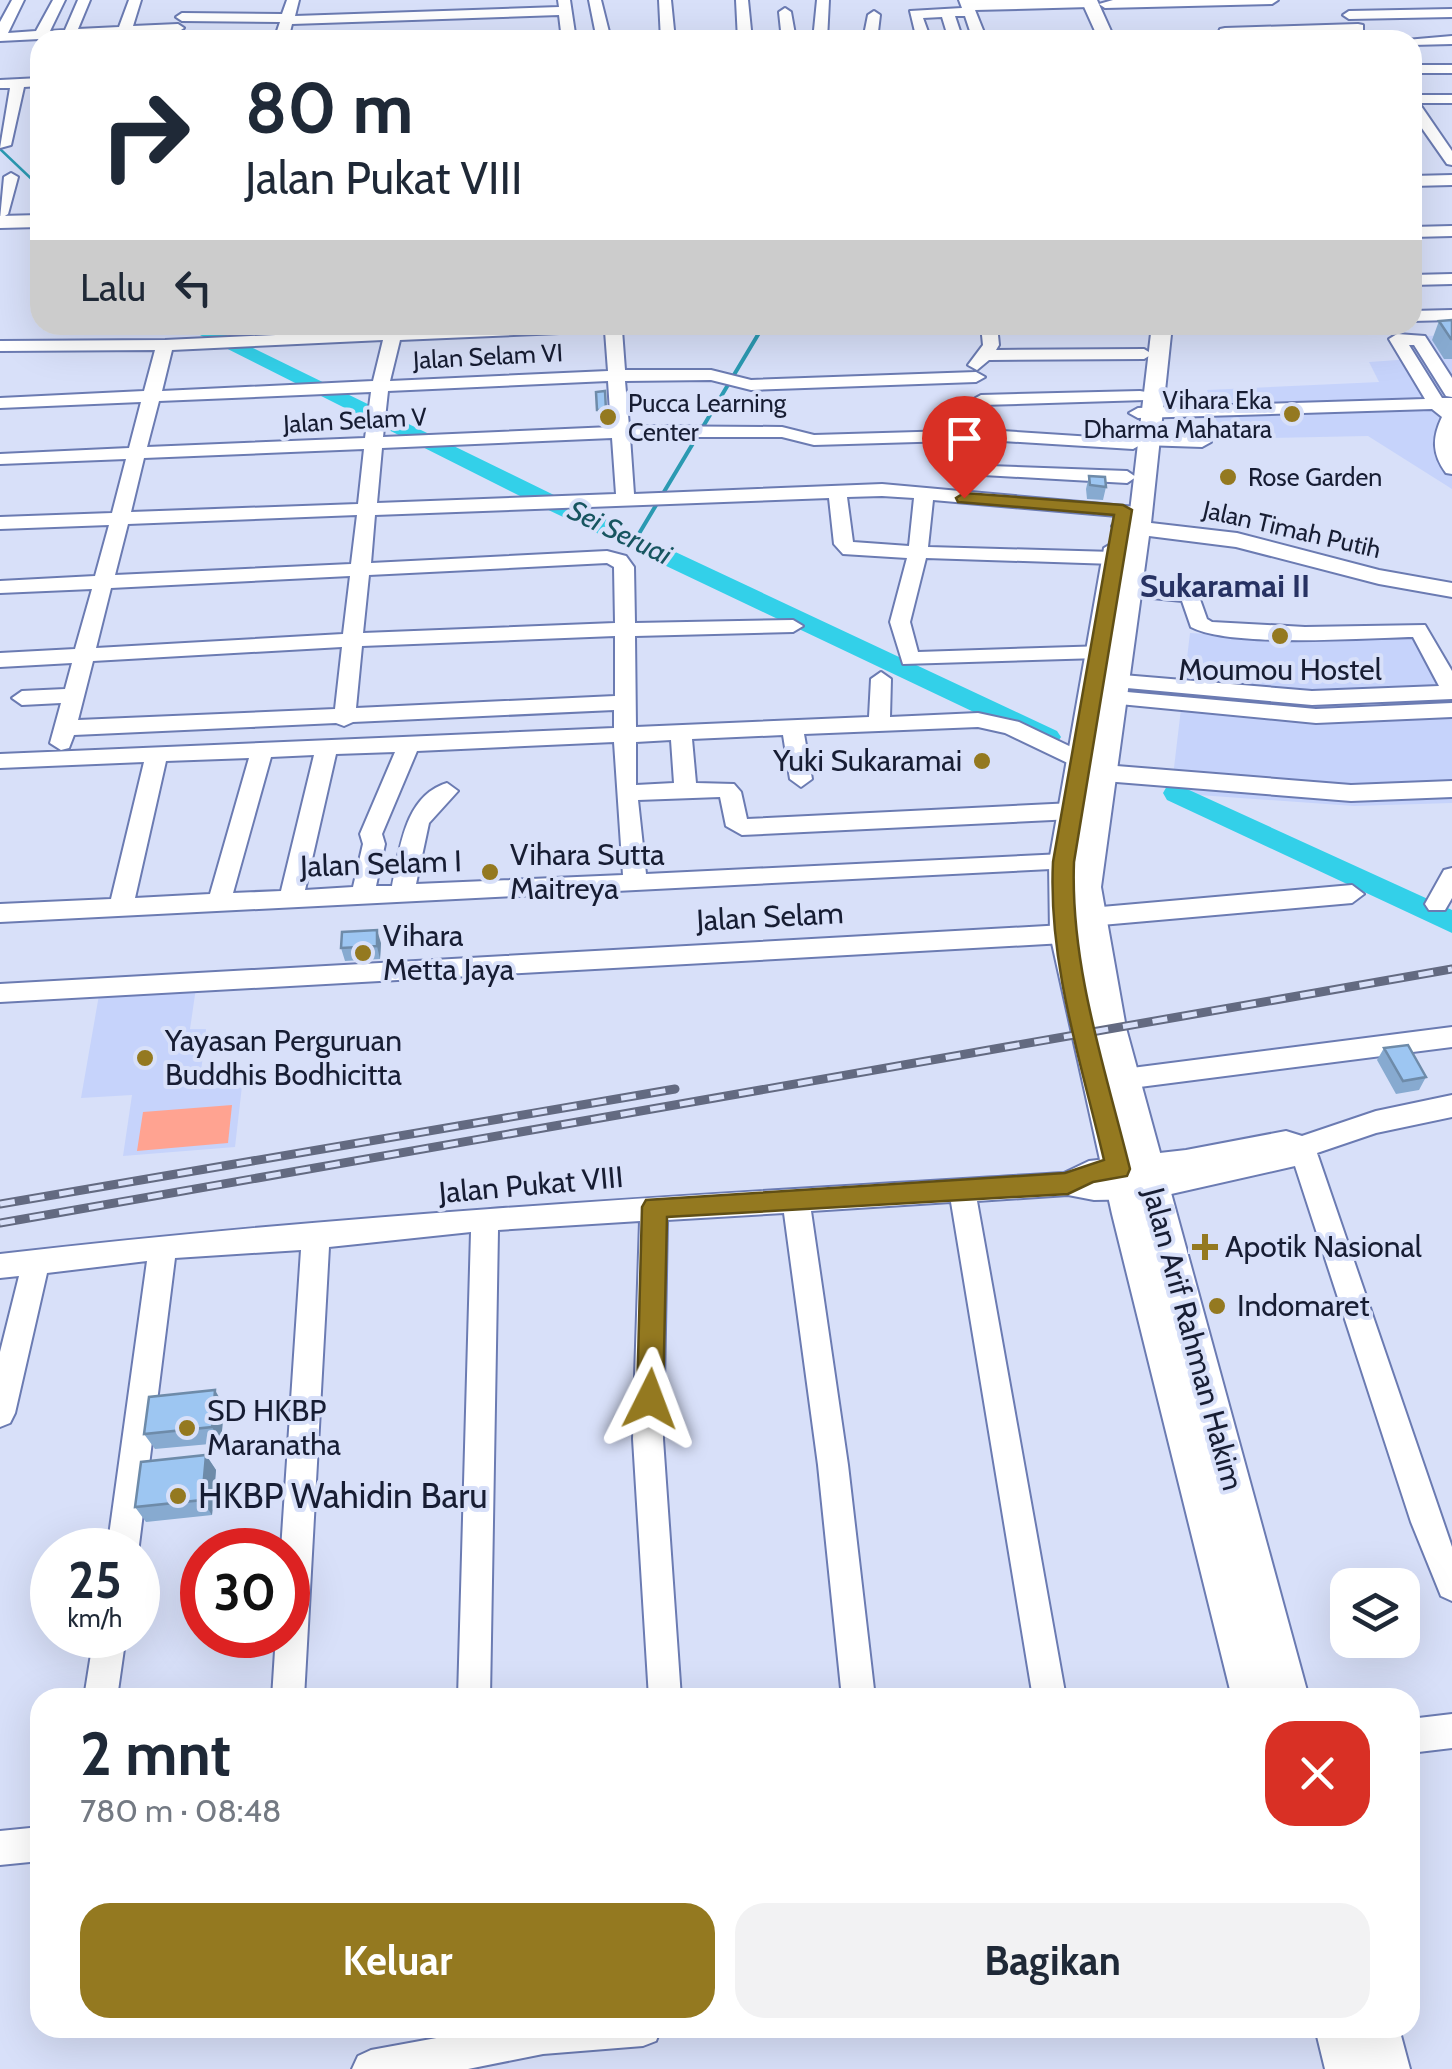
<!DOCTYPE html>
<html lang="id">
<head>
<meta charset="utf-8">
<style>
  :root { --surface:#fff; --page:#f2f2f3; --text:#1f2937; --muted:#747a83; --accent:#947920 }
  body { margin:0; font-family:Cabin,sans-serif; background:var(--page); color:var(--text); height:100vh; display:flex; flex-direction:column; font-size:38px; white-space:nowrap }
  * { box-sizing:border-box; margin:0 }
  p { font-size:32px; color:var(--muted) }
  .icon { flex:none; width:55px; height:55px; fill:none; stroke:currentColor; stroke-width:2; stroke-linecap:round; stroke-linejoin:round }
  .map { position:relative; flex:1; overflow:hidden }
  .sheet { position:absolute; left:30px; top:1688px; width:1390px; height:350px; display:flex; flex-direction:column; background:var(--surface); border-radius:30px; box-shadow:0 10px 40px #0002 }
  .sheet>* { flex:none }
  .hud { position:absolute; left:30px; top:30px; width:1392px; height:305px; border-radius:30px; box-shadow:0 10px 40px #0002; background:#fff; color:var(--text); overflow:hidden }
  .controls { position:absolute; left:1330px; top:1568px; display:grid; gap:20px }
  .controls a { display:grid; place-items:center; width:90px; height:90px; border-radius:20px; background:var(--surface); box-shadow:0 10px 40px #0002; font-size:50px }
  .speed { position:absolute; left:30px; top:1528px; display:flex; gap:20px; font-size:50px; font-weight:700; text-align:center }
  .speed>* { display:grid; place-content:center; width:130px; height:130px; border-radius:50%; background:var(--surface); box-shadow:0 10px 40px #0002; line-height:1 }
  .speed small { font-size:25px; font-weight:400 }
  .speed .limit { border:15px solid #d22; background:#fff; color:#111 }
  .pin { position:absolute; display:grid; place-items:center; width:85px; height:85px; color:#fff; margin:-102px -42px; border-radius:50% 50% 50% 0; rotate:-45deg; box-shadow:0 0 10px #0007 }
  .pin .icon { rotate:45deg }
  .me { position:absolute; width:110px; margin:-55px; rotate:3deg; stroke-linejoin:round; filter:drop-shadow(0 0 8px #0008) }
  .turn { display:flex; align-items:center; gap:35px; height:210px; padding:0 50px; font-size:45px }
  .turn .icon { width:130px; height:130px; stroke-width:2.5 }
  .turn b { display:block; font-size:70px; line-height:85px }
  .then { display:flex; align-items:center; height:95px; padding:0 50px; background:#0003; gap:20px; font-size:38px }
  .round { display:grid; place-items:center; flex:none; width:105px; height:105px; border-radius:30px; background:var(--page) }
  .overview { display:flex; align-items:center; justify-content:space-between; height:170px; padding:0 50px }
  h1 { font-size:60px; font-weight:800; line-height:75px }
  .action { display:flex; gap:20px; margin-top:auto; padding:20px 50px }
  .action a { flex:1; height:115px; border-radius:30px; background:var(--accent); color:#fff; font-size:40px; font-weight:800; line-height:115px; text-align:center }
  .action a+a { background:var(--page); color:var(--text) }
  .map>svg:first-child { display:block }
  .built { fill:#c6d3fb }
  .green { fill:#ffa391 }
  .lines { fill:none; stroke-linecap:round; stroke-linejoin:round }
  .stream-far1 { stroke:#2b9ab2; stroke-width:2.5 }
  .stream { stroke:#2b9ab2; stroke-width:4 }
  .river { fill:#33d0e9; fill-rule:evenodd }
  .minor-casing { stroke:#6b7bb2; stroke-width:4 }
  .major-casing { stroke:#6b7bb2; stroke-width:4 }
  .minor { fill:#fff; fill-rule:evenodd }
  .major { fill:#fff; fill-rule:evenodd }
  .rail-casing { stroke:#636a81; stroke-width:9 }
  .rail { stroke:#d8e0f9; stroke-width:5; stroke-dasharray:15; stroke-linecap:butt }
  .wall { fill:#87aad0 }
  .shaded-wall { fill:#6e8ba9 }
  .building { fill:#9dc6f2; stroke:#6e8ba9; stroke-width:2.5 }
  .route { fill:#947920; stroke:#604f15; stroke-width:2.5 }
  .poi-dot { fill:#947920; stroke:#d8e0f9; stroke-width:4 }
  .labels { text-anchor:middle; stroke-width:8; stroke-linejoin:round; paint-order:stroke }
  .far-street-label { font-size:25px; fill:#171d33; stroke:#d8e0f9 }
  .far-poi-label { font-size:25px; fill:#171d33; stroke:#d8e0f9; text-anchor:start }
  .far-water-label { font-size:28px; font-style:italic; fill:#175560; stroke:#d8e0f9 }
  .poi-label { font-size:30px; fill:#171d33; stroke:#d8e0f9; text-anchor:start }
  .street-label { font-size:30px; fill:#171d33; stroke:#d8e0f9 }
  .far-district-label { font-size:32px; font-weight:bold; fill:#273263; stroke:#d8e0f9 }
  .near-poi-label { font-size:35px; fill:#171d33; stroke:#d8e0f9; text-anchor:start }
</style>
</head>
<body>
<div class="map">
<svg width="1452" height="2069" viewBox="0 0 1452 2069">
  <rect width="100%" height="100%" fill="#d8e0f9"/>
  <path class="built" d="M1452 335V489L1368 436 1222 439 1207 390 1379 382 1369 362 1412 359 1397 337Z
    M1190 633 1299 639 1415 637 1452 687V803L1354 806 1171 793Z
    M196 988 190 1029H206L199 1089 242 1086 235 1147 123 1156 132 1095 81 1098 99 995Z"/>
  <path class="green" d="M232 1105 228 1143 137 1151 143 1112Z"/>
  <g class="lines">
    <path class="stream-far1" d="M0 149 40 187
      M761 331 764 325"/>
    <path class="stream" d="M634 542 762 328"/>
    <path class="river" d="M180 325H206L556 496 1057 731 1061 737 1057 743H1039L540 506Z
      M1176 784 1452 910V933L1167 800 1163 793 1167 786Z"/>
    <defs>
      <path id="minor" d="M12 0H24L8 33 36 31 53 0H65L50 31 65 30 78 0H90L78 29 119 27 129 0H141L133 26 178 24 184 28 178 32 0 41V22Z
        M287 0H299L295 16 559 7 558 0H570L576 40H562L559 15 292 24 288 40H274L280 22 182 21 176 17 182 13 282 14Z
        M589 0H601L611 40H597Z
        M659 0H671L675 40H661Z
        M736 0H748L752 40H738Z
        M817 0H829L827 40H813Z
        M959 0H1093L1096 3 1090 7 975 10 987 40H973L965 16H955L963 40H949L942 17 923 18 931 40H917L910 11 962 8Z
        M1113 0H1278L1272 4 1105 8 1099 4Z
        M785 8 791 12 796 40H782L779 12Z
        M1452 9V17L1349 19 1343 15 1349 11Z
        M874 11 880 15 877 40H863L868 15Z
        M1358 24 1363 25V31L1231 36 1230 40H1216L1220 29 1225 28Z
        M1452 36V44L1412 45V40H1406Z
        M1412 65H1452V73H1412Z
        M40 78V86L24 87 11 145 0 148 10 88H0V80Z
        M1412 95H1452V103H1419L1452 151V165L1447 164 1412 114Z
        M11 173 18 177 8 214 0 219 4 177Z
        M1452 226V236L1412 237V227Z
        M1452 274V284L1412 285V275Z
        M1452 310V320L1412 321V311Z
        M387 325H403L402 330 629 325 622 330 625 370H711L751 380 976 372 985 377 976 382 751 390 711 380 625 381 629 426 782 427 814 435 986 430 1139 440 1142 444 1133 449 986 440 814 445 782 437H630L634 494 882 484 1147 508V516L1140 518 933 500 928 547 1114 552 1124 558 1114 564 926 558 910 622 918 652 1106 646V656L1099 658 903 664 890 622 907 558 843 554 834 544 829 498 375 515 371 563 607 551 626 556 634 567 635 623 793 620 803 626 793 632 635 636 636 727 869 717 871 679 881 672 891 679 890 717 978 713 1019 722 1090 756 1093 761 1090 766H1074L1005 733 978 727 804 734 812 779 801 787 790 779 783 735 692 739 696 783 734 784 741 792 747 819 1073 803 1084 811 1073 819 742 835 726 826 720 797 638 800 646 874 1063 854 1074 862 1071 868 0 922V904L111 899 144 762 0 768V754L614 728V710L353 722 344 726 336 723 74 735 69 748 61 750 50 743 61 703 22 705 12 698 22 691 65 689 72 663 0 667V653L75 649 92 589 0 593V581L95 576 109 525 0 529V517L112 513 126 459 0 464V454L129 448 141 402 0 408V398L144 391 155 350 0 351V341L165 340 385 330ZM605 331 608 371 390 381 400 340ZM383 340 373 381 162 391 172 350ZM608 381 611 427 383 437 388 391ZM371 392 365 438 147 447 159 401ZM612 438 616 494 377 503 382 448ZM364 449 358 504 131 512 144 458ZM882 496 914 498 909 546 853 542 847 497ZM357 515 351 564 115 575 128 524ZM607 563 614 567 615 623 363 633 369 575ZM350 576 343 634 96 648 111 588ZM615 636V696L356 708 362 646ZM342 647 335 709 78 720 93 661ZM671 740 674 783 636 785V742ZM614 742 623 875 416 884 429 823 458 791 447 783C404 796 400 850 392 886H376L385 844 382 834 417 751ZM395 752 360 834 363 844 353 887 305 890 336 754ZM314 755 281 891 233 893 271 757ZM249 758 210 894 135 898 166 761Z
        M734 325H836L828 330H742Z
        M981 325H997L999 345 996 350 1144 349 1152 354 1144 359 989 360 977 370 968 365 983 345Z
        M1397 334 1425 336 1452 378V397L1446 396 1414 345H1409L1442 398H1452V474L1446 473C1432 454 1432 438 1442 417L1432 409 1138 418 1129 413 1138 408 1425 399 1389 339Z
        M1140 391 1146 392V400L981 405 972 400 981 395Z
        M1149 436 1202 437 1211 442 1202 447 1143 445 1140 441Z
        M989 466 1127 471 1136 477 1127 483 983 475 980 471Z
        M1130 585 1197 591 1207 619 1212 622 1305 627 1425 625 1452 671V699L1312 705 1116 687 1113 682 1123 675 1312 691 1439 686 1413 637C1364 638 1231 648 1191 627L1182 601 1123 595 1120 591Z
        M1116 691 1316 709 1452 703V717L1316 723 1109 703 1106 698 1109 693Z
        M1104 765 1351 785 1452 781V797L1351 801 1104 781 1093 773Z
        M1452 868V898L1445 910H1429L1425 904 1444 870Z
        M1352 885 1364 894 1352 903 1090 926 1078 917 1090 908Z
        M1064 925 1076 934 1064 943 0 1002V984Z
        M1452 1027V1047L1124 1089 1115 1086 1111 1079 1115 1072 1124 1069Z
        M1452 1095V1117L1376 1133 1317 1153 1452 1547V1601L1441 1596 1411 1522 1295 1166 1149 1199 1094 1200 1068 1195 977 1201 1066 1698H1033L951 1202 811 1211 848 1465 875 1698H842L818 1465 784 1213 667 1220 663 1439 681 1698H649L633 1439 640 1221 498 1230 490 1698H458L471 1232 329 1247 304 1698H272L276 1635H288V1550H281L301 1250 175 1258 138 1553 107 1550 147 1261 47 1273 15 1413 10 1423 0 1427V1352L19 1276 0 1278V1254C354 1213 709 1194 1064 1173L1089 1161 1186 1150 1286 1131 1302 1136 1376 1111Z
        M94 1635H126L117 1698H84Z
        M1452 1714V1748L1410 1753V1719Z
        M40 1827V1861L0 1865V1831Z
        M491 2028H661L656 2041 643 2046 543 2054 468 2069H352L358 2056 371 2050Z"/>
      <path id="major" d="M1081 0H1097L1115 40H1099Z
        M1452 175V185L1412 186V176Z
        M40 215V227L0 228V216Z
        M1152 325H1172L1151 523 1237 533 1379 570 1452 583V597L1379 584 1236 547 1149 536 1101 887 1126 1028 1309 1698H1232L1112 1214 1050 934 1049 862 1104 548 1116 541 1125 545 1127 533 1112 526 1115 521 1129 520Z
        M1315 2028H1399L1410 2069H1325Z"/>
    </defs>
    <use href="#minor" class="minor-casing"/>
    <use href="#major" class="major-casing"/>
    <use href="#minor" class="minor"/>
    <use href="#major" class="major"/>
    <defs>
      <path id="rail" d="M0 1204 675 1089
        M0 1223 1452 969"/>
    </defs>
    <use href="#rail" class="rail-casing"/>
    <use href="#rail" class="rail"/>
  </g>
  <path class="wall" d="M1452 320V359H1444L1432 340 1439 321Z
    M605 391 607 423 598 424 596 392Z
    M1089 476 1106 487 1103 500 1087 499 1086 489Z
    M381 943 380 959 345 961 341 948Z
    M1384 1048 1426 1077 1419 1090 1396 1094 1377 1060Z
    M224 1406 221 1443 155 1449 144 1434Z
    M206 1455 216 1470 212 1515 146 1522 135 1507Z"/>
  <path class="shaded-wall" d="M377 930 381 943 380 959 377 946Z
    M215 1390 224 1406 221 1443 212 1427Z
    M206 1455 216 1470 212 1515 202 1500Z"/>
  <path class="building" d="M1452 320V339H1451L1439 321Z
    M605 391 606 410H597L596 392Z
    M1089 476 1105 477 1106 487 1090 485Z
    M377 930V946L341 948 342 932Z
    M1408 1045 1426 1077 1403 1081 1384 1048Z
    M215 1390 212 1427 144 1434 149 1397Z
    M206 1455 202 1500 135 1507 141 1462Z"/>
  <path class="route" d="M964 493 1123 505 1132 510 1074 862C1070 966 1105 1068 1130 1169L1127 1176 1093 1182 1068 1194 667 1217 663 1399 659 1408 650 1412 641 1408 637 1399 642 1207 646 1200 1065 1173 1104 1160C1081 1062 1048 963 1053 862L1114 515 958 502 956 498Z"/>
  <g class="poi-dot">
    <circle cx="1292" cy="414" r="10"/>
    <circle cx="608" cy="417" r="10"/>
    <circle cx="1228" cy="477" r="10"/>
    <circle cx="1280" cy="636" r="10"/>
    <circle cx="982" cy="761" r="10"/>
    <circle cx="490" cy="872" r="10"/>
    <circle cx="363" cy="953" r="10"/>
    <circle cx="145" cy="1058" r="10"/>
    <path d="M1200 1232h10v10h10v10h-10v10h-10v-10h-10v-10h10z"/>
    <circle cx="1217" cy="1306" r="10"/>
    <circle cx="187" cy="1428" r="10"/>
    <circle cx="178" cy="1496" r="10"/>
  </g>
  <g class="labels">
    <g class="far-street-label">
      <text transform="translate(488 356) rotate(-3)" y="9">Jalan Selam VI</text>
      <text transform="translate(355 420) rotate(-3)" y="9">Jalan Selam V</text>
      <text transform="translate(1292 529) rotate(13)" y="9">Jalan Timah Putih</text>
    </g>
    <g class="far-poi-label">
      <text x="1272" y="409" text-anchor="end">Vihara Eka<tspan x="1272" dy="29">Dharma Mahatara</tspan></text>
      <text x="628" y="412">Pucca Learning<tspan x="628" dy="29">Center</tspan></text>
      <text x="1248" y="486">Rose Garden</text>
    </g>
    <g class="far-water-label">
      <text transform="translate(620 532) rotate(26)" y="10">Sei Seruai</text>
    </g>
    <g class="poi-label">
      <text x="1280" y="680" text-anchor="middle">Moumou Hostel</text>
      <text x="962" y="771" text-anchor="end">Yuki Sukaramai</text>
      <text x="510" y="865">Vihara Sutta<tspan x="510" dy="34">Maitreya</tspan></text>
      <text x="383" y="946">Vihara<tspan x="383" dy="34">Metta Jaya</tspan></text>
      <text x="165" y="1051">Yayasan Perguruan<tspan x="165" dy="34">Buddhis Bodhicitta</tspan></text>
      <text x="1225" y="1257">Apotik Nasional</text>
      <text x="1237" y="1316">Indomaret</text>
      <text x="207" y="1421">SD HKBP<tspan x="207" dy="34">Maranatha</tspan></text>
    </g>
    <g class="street-label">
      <text transform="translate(381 864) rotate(-2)" y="10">Jalan Selam I</text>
      <text transform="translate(770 917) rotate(-3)" y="10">Jalan Selam</text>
      <text transform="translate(531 1185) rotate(-5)" y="10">Jalan Pukat VIII</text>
      <text transform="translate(1193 1339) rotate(75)" y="10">Jalan Arif Rahman Hakim</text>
    </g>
    <g class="far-district-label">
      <text x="1225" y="597">Sukaramai II</text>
    </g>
    <g class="near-poi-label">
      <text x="198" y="1508">HKBP Wahidin Baru</text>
    </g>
  </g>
</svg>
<div class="controls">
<a><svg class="icon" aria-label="layers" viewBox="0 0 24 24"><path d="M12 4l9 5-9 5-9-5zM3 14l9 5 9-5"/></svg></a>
</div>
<div class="speed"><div>25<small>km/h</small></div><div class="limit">30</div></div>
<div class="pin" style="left:964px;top:498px;background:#d93025"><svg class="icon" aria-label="arrive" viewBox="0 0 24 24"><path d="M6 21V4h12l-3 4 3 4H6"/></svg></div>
<svg class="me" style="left:650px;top:1399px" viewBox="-20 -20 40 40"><path d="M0-17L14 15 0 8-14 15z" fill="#947920" stroke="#fff" stroke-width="4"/></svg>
<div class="hud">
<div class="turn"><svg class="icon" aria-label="right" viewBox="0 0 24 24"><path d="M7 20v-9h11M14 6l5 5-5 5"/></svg><div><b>80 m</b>Jalan Pukat VIII</div></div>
<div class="then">Lalu<svg class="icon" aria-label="left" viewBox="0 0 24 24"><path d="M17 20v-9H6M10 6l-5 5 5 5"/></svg></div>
</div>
<section class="sheet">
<div class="overview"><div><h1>2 mnt</h1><p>780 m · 08:48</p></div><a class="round" style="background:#d93025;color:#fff"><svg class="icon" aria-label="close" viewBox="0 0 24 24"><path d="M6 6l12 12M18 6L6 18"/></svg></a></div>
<div class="action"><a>Keluar</a><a>Bagikan</a></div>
</section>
</div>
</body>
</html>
